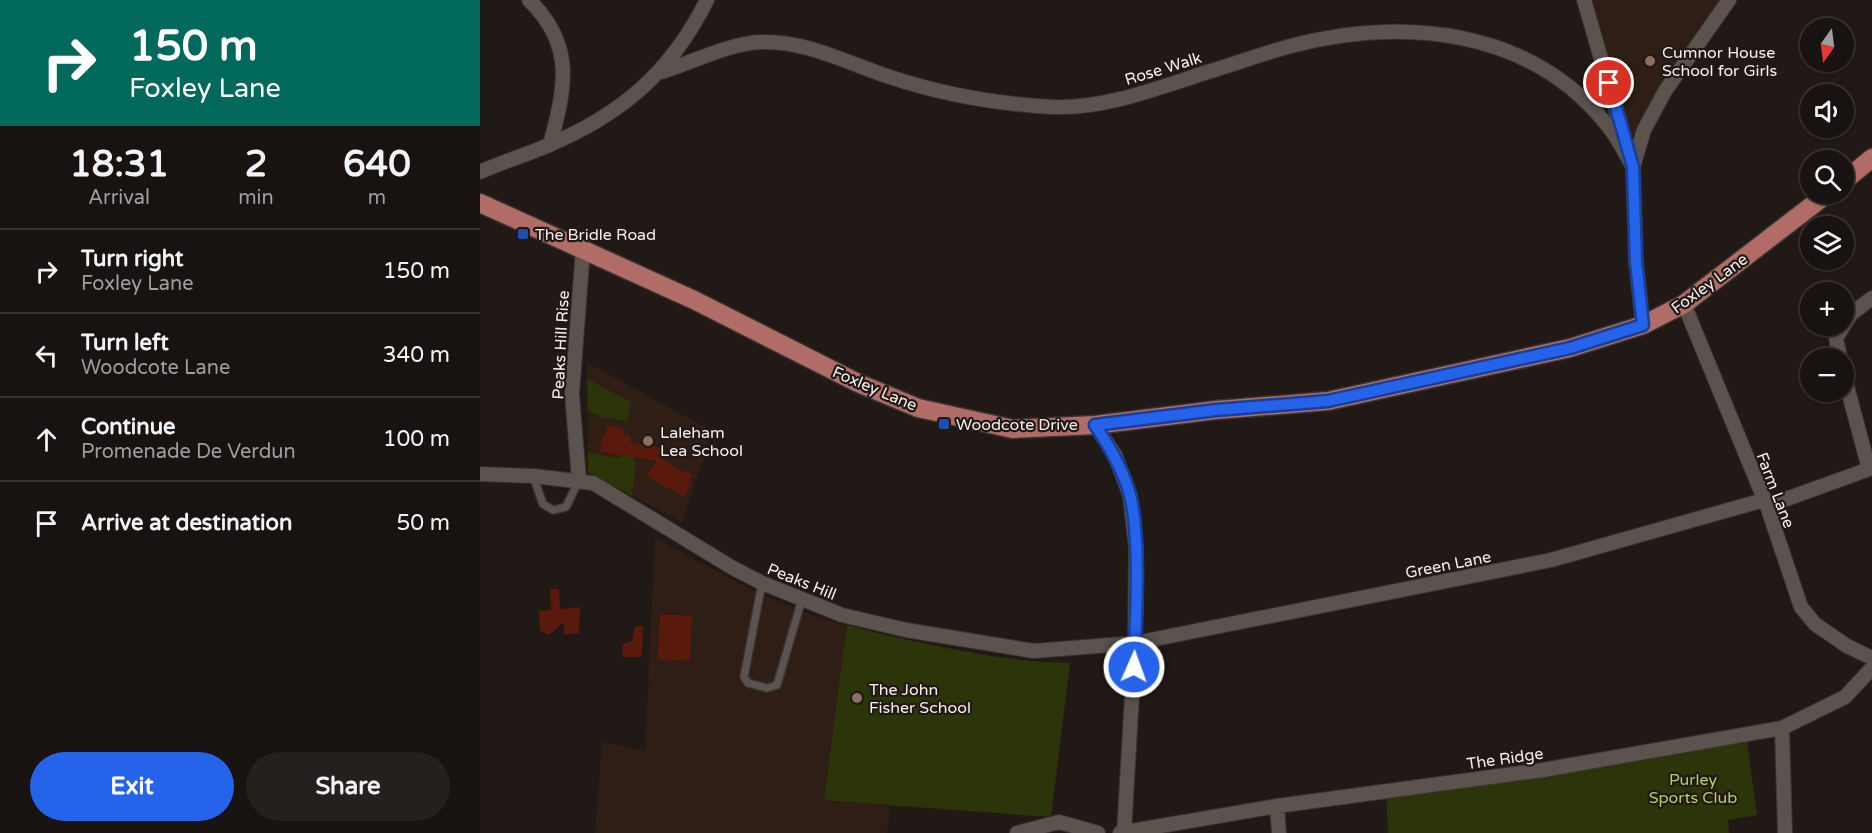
<!DOCTYPE html>
<html lang="en">
<head>
<meta charset="utf-8">
<style>
  :root { --surface:#181310; --page:#25201e; --text:#f1f3f6; --muted:#9f9e9f; --line:#363230; --accent:#2563eb }
  body { margin:0; font-family:"Varela Round",sans-serif; background:var(--page); color:var(--text); height:100vh; display:flex; flex-direction:column; font-size:22px; white-space:nowrap }
  * { box-sizing:border-box; margin:0 }
  p { font-size:20px; color:var(--muted) }
  .icon { flex:none; width:33px; height:33px; fill:none; stroke:currentColor; stroke-width:2; stroke-linecap:round; stroke-linejoin:round }
  .map { position:relative; flex:1; overflow:hidden }
  .side { display:flex; flex-direction:column; background:var(--surface); width:480px }
  .side>* { flex:none }
  .banner { background:#00695c; color:#fff; overflow:hidden }
  .needle { width:39px; rotate:194deg }
  .fabs { position:absolute; left:1320px; top:18px; display:grid; gap:12px }
  .fabs a { display:grid; place-items:center; width:54px; height:54px; border-radius:50%; background:var(--surface); box-shadow:0 2px 4px #0004,0 0 0 2px var(--line); font-size:30px }
  .pin { position:absolute; display:grid; place-items:center; width:51px; height:51px; color:#fff; margin:-26px; border:3px solid #fff; border-radius:50%; box-shadow:0 2px 6px #0007 }
  .me { position:absolute; width:66px; margin:-33px; rotate:2deg; stroke-linejoin:round; filter:drop-shadow(0 0 4px #0008) }
  .turn { display:flex; align-items:center; gap:21px; height:126px; padding:0 30px; font-size:27px }
  .turn .icon { width:78px; height:78px; stroke-width:2.5 }
  .turn b { display:block; font-size:42px; line-height:51px }
  .eta { display:flex; justify-content:space-evenly; align-items:center; height:102px; text-align:center }
  .eta b { font-size:36px; font-weight:700; line-height:42px }
  .cta { display:flex; gap:12px; margin-top:auto; padding:12px 30px }
  .cta a { flex:1; height:69px; border-radius:36px; background:var(--accent); color:#fff; font-size:24px; font-weight:700; line-height:69px; text-align:center }
  .cta a+a { background:var(--page); color:var(--text) }
  ul { padding:0; list-style:none }
  li { display:flex; align-items:center; gap:18px; height:84px; padding:0 30px; border-top:2px solid var(--line) }
  li div { flex:1 }
  li b { display:block; font-size:22px }
  li em { font-style:normal }
  main { display:flex; flex:1; min-height:0 }
  .map>svg:first-child { display:block }
  .education { fill:#2e1e15 }
  .green { fill:#2b3509 }
  .building { fill:#59190c }
  .lines { fill:none; stroke-linecap:round; stroke-linejoin:round }
  .service-casing { stroke:#393432; stroke-width:10 }
  .minor-casing { stroke:#393432; stroke-width:16 }
  .primary-casing { stroke:#393432; stroke-width:21 }
  .service { stroke:#5c534e; stroke-width:7 }
  .minor { stroke:#5c534e; stroke-width:14 }
  .primary { stroke:#b26c67; stroke-width:18 }
  .route-casing { stroke:#184099; stroke-width:15 }
  .route { stroke:#2563eb; stroke-width:10 }
  .education-dot { fill:#8d6e63; stroke:#201915; stroke-width:2 }
  .transit-dot { fill:#1a4fb4; stroke:#201915; stroke-width:2 }
  .labels { text-anchor:middle; stroke-width:4.5; stroke-linejoin:round; paint-order:stroke }
  .poi-label { font-size:16px; fill:#f4efec; stroke:#201915; text-anchor:start }
  .street-label { font-size:16px; fill:#f4efec; stroke:#201915 }
  .park-label { font-size:16px; fill:#b5d157; stroke:#201915 }
</style>
</head>
<body>
<main>
<section class="side">
<div class="banner">
<div class="turn"><svg class="icon" aria-label="right" viewBox="0 0 24 24"><path d="M7 20v-9h11M14 6l5 5-5 5"/></svg><div><b>150 m</b>Foxley Lane</div></div>
</div>
<div class="eta">
<div><b>18:31</b><p>Arrival</p></div>
<div><b>2</b><p>min</p></div>
<div><b>640</b><p>m</p></div>
</div>
<ul>
<li><svg class="icon" aria-label="right" viewBox="0 0 24 24"><path d="M7 20v-9h11M14 6l5 5-5 5"/></svg><div><b>Turn right</b><p>Foxley Lane</p></div><em>150 m</em></li>
<li><svg class="icon" aria-label="left" viewBox="0 0 24 24"><path d="M17 20v-9H6M10 6l-5 5 5 5"/></svg><div><b>Turn left</b><p>Woodcote Lane</p></div><em>340 m</em></li>
<li><svg class="icon" aria-label="ahead" viewBox="0 0 24 24"><path d="M12 20V5M6 11l6-6 6 6"/></svg><div><b>Continue</b><p>Promenade De Verdun</p></div><em>100 m</em></li>
<li><svg class="icon" aria-label="arrive" viewBox="0 0 24 24"><path d="M6 21V4h12l-3 4 3 4H6"/></svg><div><b>Arrive at destination</b></div><em>50 m</em></li>
</ul>
<div class="cta"><a>Exit</a><a>Share</a></div>
</section>
<div class="map">
<svg width="1392" height="833" viewBox="0 0 1392 833">
  <rect width="100%" height="100%" fill="#201915"/>
  <path class="education" d="M1112 0H1247L1156 152 1147 122Z
    M107 363 233 431 202 522 108 472Z
    M175 538 274 591 346 620 417 638 546 662 590 663 571 817 411 806 407 833H115L122 742 165 751Z"/>
  <path class="green" d="M107 379 151 402 147 422 127 417 126 419 108 410Z
    M108 452 139 458 141 455 154 457 156 462 152 496 108 472Z
    M367 625C440 644 515 661 590 663L571 817 344 800Z
    M1266 734 1277 815 1248 820 1249 833H908L906 791Z"/>
  <path class="building" d="M128 425 144 428 142 434 151 436 150 442 182 448 178 456 203 472 204 470 213 475 209 482 212 483 204 497 166 476 176 461 120 452 122 435 125 436Z
    M70 589H79L80 609 100 607 99 634H84V622L69 635 60 630 59 611 71 610Z
    M180 614 212 616 210 661 178 659Z
    M155 626H163L162 657H142L143 644 152 641Z"/>
  <g class="lines">
    <defs>
      <path id="service" d="M53 476 63 504 73 510 86 507 99 480
        M282 583 264 677 268 683 287 688 297 685 322 599"/>
      <path id="minor" d="M49 0C96 46 85 88 70 145
        M1104 0 1147 148
        M181 72C211 63 250 43 281 42 325 40 367 63 407 76 460 94 517 104 573 107 626 109 680 87 731 71 758 63 784 53 811 46 924 17 1051 28 1128 126 1138 138 1145 153 1153 167
        M0 172C22 162 46 155 69 145 142 114 191 72 227 0
        M1204 304 1287 506 1321 607 1335 624 1367 646 1392 658
        M1163 325 1156 262 1153 167 1164 130 1185 91 1249 0
        M1360 358 1356 338 1371 314 1392 298
        M1364 375 1389 469
        M615 425 635 455 650 496 656 548 655 643 644 833
        M0 474 53 476 113 483 253 568 282 583 362 615 426 630 554 651 655 643 1071 560 1284 500
        M99 480 92 394 103 249
        M1287 506 1392 468
        M1302 728 1305 833
        M797 806 799 833
        M537 833 579 822 618 833
        M640 833 797 806 1063 770 1302 728 1365 697 1392 668"/>
      <path id="primary" d="M1364 181 1392 158
        M0 203 214 300 378 383 438 408 533 429 615 425 736 410 848 401 1090 348 1163 325 1204 304 1347 194"/>
    </defs>
    <use href="#service" class="service-casing"/>
    <use href="#minor" class="minor-casing"/>
    <use href="#primary" class="primary-casing"/>
    <use href="#service" class="service"/>
    <use href="#minor" class="minor"/>
    <use href="#primary" class="primary"/>
  </g>
  <g class="lines">
    <defs>
      <path id="route" d="M654 667C656 620 661 539 650 495 643 469 630 447 615 425L736 410 848 401 1090 348 1163 325 1156 262 1153 167 1129 83"/>
    </defs>
    <use href="#route" class="route-casing"/>
    <use href="#route" class="route"/>
  </g>
  <g class="education-dot">
    <circle cx="1170" cy="61" r="6"/>
    <circle cx="168" cy="441" r="6"/>
    <circle cx="377" cy="698" r="6"/>
  </g>
  <g class="transit-dot">
    <rect x="37" y="228" width="12" height="12" rx="3"/>
    <rect x="458" y="418" width="12" height="12" rx="3"/>
  </g>
  <g class="labels">
    <g class="poi-label">
      <text x="1182" y="58">Cumnor House<tspan x="1182" dy="18">School for Girls</tspan></text>
      <text x="55" y="240">The Bridle Road</text>
      <text x="476" y="430">Woodcote Drive</text>
      <text x="180" y="438">Laleham<tspan x="180" dy="18">Lea School</tspan></text>
      <text x="389" y="695">The John<tspan x="389" dy="18">Fisher School</tspan></text>
    </g>
    <g class="street-label">
      <text transform="translate(683 68) rotate(-17)" y="6">Rose Walk</text>
      <text transform="translate(1229 283) rotate(-36)" y="6">Foxley Lane</text>
      <text transform="translate(80 345) rotate(-87)" y="6">Peaks Hill Rise</text>
      <text transform="translate(395 388) rotate(23)" y="6">Foxley Lane</text>
      <text transform="translate(1296 490) rotate(69)" y="6">Farm Lane</text>
      <text transform="translate(968 564) rotate(-11)" y="6">Green Lane</text>
      <text transform="translate(322 581) rotate(22)" y="6">Peaks Hill</text>
      <text transform="translate(1025 758) rotate(-8)" y="6">The Ridge</text>
    </g>
    <g class="park-label">
      <text x="1213" y="785">Purley<tspan x="1213" dy="18">Sports Club</tspan></text>
    </g>
  </g>
</svg>
<div class="fabs">
<a><svg class="needle" viewBox="-14 -14 28 28"><path d="M0-13l5 13h-10z" fill="#e53935"/><path d="M0 13l5-13h-10z" fill="#9f9e9f"/></svg></a>
<a><svg class="icon" aria-label="sound" viewBox="0 0 24 24"><path d="M4 9h4l5-4v14l-5-4H4zM17 9q2 3 0 6"/></svg></a>
<a><svg class="icon" aria-label="search" viewBox="0 0 24 24"><circle cx="10" cy="10" r="6"/><path d="M15 15l6 6"/></svg></a>
<a><svg class="icon" aria-label="layers" viewBox="0 0 24 24"><path d="M12 4l9 5-9 5-9-5zM3 14l9 5 9-5"/></svg></a>
<a>+</a>
<a>−</a>
</div>
<div class="pin" style="left:1129px;top:83px;background:#d93025"><svg class="icon" aria-label="arrive" viewBox="0 0 24 24"><path d="M6 21V4h12l-3 4 3 4H6"/></svg></div>
<svg class="me" style="left:654px;top:667px" viewBox="-20 -20 40 40"><circle r="17" fill="#2563eb" stroke="#fff" stroke-width="3"/><path d="M0-11L8 9 0 5-8 9z" fill="#fff"/></svg>
</div>
</main>
</body>
</html>
